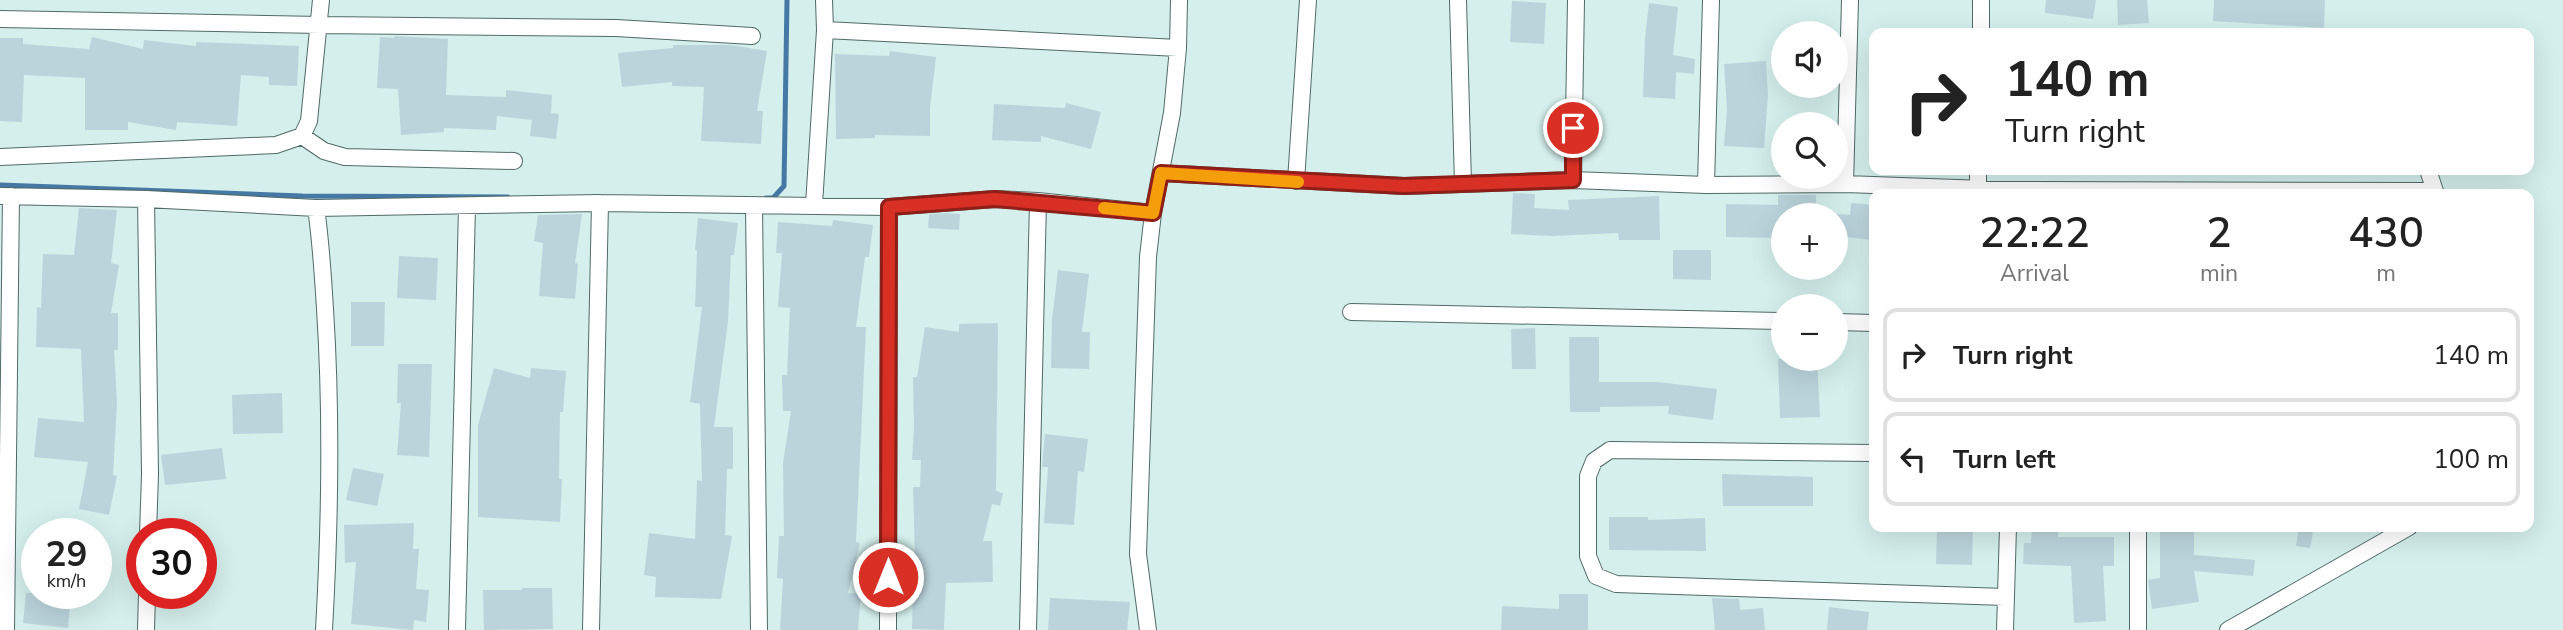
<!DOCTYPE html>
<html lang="en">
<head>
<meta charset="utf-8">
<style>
  :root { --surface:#fff; --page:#f2f2f2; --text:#222; --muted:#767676; --line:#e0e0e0 }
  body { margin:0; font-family:"Nunito Sans",sans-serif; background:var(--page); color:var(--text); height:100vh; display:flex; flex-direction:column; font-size:26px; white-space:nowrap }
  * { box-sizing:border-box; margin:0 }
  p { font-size:23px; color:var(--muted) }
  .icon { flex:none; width:38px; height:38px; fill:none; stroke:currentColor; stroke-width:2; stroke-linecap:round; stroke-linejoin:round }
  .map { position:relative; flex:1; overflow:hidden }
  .drawer { position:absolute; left:1869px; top:189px; width:665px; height:343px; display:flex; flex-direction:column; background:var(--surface); border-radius:14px; box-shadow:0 7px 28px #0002 }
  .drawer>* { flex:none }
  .top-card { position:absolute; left:1869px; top:28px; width:665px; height:147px; border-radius:14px; box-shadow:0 7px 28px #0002; background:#fff; color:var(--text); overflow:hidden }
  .fabs { position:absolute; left:1771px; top:21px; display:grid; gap:14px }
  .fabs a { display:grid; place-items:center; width:77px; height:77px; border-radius:50%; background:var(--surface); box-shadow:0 7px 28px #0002; font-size:35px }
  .speed { position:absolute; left:21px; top:518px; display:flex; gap:14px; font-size:35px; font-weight:700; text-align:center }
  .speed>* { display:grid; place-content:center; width:91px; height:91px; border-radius:50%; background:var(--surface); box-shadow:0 7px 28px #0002; line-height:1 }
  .speed small { font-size:18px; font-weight:400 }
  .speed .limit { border:10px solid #d22; background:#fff; color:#111 }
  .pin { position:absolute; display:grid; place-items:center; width:60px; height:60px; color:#fff; margin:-30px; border:4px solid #fff; border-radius:50%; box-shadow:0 2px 7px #0007 }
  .me { position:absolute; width:77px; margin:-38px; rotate:0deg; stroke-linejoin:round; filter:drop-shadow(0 0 5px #0008) }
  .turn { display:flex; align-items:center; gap:24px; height:147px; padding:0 21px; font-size:32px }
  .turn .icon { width:91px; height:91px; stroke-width:2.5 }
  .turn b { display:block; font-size:49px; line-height:60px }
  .eta { display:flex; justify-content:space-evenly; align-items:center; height:119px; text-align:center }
  .eta b { font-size:42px; font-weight:600; line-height:49px }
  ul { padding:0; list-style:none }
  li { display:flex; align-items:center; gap:21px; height:94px; margin:0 14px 10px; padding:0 7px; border:4px solid var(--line); border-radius:14px }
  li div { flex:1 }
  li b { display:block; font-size:26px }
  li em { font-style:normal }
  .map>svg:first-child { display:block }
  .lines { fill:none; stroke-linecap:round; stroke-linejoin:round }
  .stream { stroke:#4578a4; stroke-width:5 }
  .building { fill:#bbd4dc }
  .street-casing { stroke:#516a67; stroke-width:18 }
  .street { stroke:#fff; stroke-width:16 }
  .route-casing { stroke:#8d1f18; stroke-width:18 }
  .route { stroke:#d93025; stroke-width:12 }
  .slow { stroke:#f59e0b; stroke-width:12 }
</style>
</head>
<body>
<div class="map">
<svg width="2563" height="630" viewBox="0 0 2563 630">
  <rect width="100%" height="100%" fill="#d4efec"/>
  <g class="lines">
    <path class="stream" d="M0 185 302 196 508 197
      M766 198H773L784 186 787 0"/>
  </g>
  <path class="building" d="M2046 0H2096L2093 19 2045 13Z
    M2117 0H2147L2149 23 2118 25Z
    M2214 0H2325L2324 28 2213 21Z
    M1512 1 1546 3 1544 44 1510 42Z
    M1649 3 1678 7 1673 55 1695 59 1694 74 1676 72 1675 99 1643 97 1645 38Z
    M395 36 448 39 446 95 506 97V90L552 95 551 113 559 114 556 139 530 136 532 120 497 116 496 130 444 128V132L401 135 398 89 377 88 380 37 394 38Z
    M92 37 143 49 144 40 196 46V42L299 46 297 86 269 85V77L241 75 237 126 177 122 176 130 128 122V130H85V78L24 75 22 122 0 121V38H23V44L89 49Z
    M673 45H731L767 51 757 111H763L761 144 701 141 704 87 672 86V82L622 87 618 53 673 48Z
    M890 51 936 57 930 108V136L875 135V138L836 139 835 54 889 56Z
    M1766 61 1768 96 1764 148 1724 146 1727 110 1724 64Z
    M1066 103 1101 112 1091 149 1041 136V142L992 140 994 104 1065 108Z
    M1513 193 1535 194 1534 208 1569 210 1568 200 1659 196 1660 240H1619L1618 233 1552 236 1511 234Z
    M1778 195H1816V215H1783V238L1726 237V204L1778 205Z
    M1851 203 1874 205 1872 240 1836 236V214L1850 215Z
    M79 208 117 210 111 263 119 265 111 313H118V350H114L117 402 113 475 117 476 109 515 79 509 88 462 34 457 38 418 84 422 81 349 36 347 37 307 41 308 43 254 74 255Z
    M945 213 960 214 959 230 928 228 929 214Z
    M582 214 575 263 578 264 575 299 539 296 543 243 534 241 538 215Z
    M698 218 738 223 734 255H731L728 322 714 427H733V469H727L725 535 732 536 721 599 655 597 656 577 644 575 649 533 695 539 697 480 702 481 700 404 690 402 702 307H695L697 250H695Z
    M833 220 873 225 869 257H865L856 327H866L856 542 860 543 848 593 861 594 858 630H780L783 579 777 578 779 536H784L783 463 791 411H783L782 375H787L790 308 778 307 782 253H776L778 222 832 226Z
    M1673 250H1711V280L1673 279Z
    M399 256 438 258 436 300 397 298Z
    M1058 270 1089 274 1082 332H1090L1089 369 1051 368 1052 319Z
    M351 302H385L384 346H351Z
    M998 323 996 491 1003 493 1000 506 992 504 983 541H992L993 582 946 583 944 630 912 629 913 594H916L913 487H920L921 460H912L914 428 913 377H917L925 327 959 332V324Z
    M1535 328 1536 369H1512L1511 329Z
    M1569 337H1599V382H1658L1717 389 1713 420 1668 414 1669 406 1600 407V412H1570Z
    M1778 359H1817L1820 417 1780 418Z
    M398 364H432L429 457 397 455 401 403H397Z
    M494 368 530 378 531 368 566 371 563 412H560L559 479H562L560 522 478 517V425Z
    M282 393 283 433 233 434 232 395Z
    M1045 434 1088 439 1084 472 1078 471 1074 525 1044 523 1048 467H1042Z
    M222 448 226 479 165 485 161 455Z
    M353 468 384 474 377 506 346 500Z
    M1722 474 1813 477V506H1723Z
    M1609 517H1648V520L1705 518 1706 551 1609 550Z
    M414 523 413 549H419L416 589 429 590 426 622 414 620 413 630 351 624 356 562 345 563 344 525Z
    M1937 527H1973L1972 565 1936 564Z
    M2032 527 2059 528 2058 537H2114V566H2103L2106 621 2074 623 2071 566 2023 564 2024 543H2031Z
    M2160 527H2194V555L2255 560 2253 576 2194 571 2199 602 2152 609 2148 580 2160 578Z
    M2299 527H2314L2310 548 2296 546Z
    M522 588H552L553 629 484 630 483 590H522Z
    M26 593H71L68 628 23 623Z
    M1559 594H1588V630H1501L1502 606 1559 609Z
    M1050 598 1130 602 1127 630H1048Z
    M1712 598 1739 599 1740 610 1763 608 1765 630H1715Z
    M1829 607 1869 612 1867 630H1827Z"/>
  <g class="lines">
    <defs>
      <path id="street" d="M1458 0 1463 184
        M0 19 320 25 616 28 752 36
        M825 30 1178 48
        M1981 33V0
        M302 136 324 151 345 157 514 161
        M0 157 276 145 302 136 309 121 321 0
        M2428 170 2436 194
        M1161 173 1404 186 1573 180 1706 185 1845 184 2013 190 2435 191
        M1573 180 1576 0
        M1296 181 1308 0
        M1845 184 1850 0
        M1706 185 1711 0
        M1978 188V170
        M0 196 146 199 316 208 600 203 889 207 995 199 1038 201 1028 630
        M146 199 150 474 148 534
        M1038 201 1153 213 1148 257 1138 554 1148 630
        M754 205 759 630
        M814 205 825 30 824 0
        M316 208C321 242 323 276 325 309 332 417 330 523 324 630
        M1153 213 1172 113 1178 48 1179 0
        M1351 312 1783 321
        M1836 322 1874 323
        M1874 453 1610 450 1594 461 1588 476V556L1596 576 1616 584 2006 597
        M2138 527V630
        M6 630 11 196
        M146 630 147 593
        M457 630 467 206
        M591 630 600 203
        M888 630 889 207
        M2005 630 2008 527
        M2228 630 2409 527"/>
    </defs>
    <use href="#street" class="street-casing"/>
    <use href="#street" class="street"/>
  </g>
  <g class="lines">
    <defs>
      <path id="route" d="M888 577 889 207 995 199 1153 213 1161 173 1404 186 1573 180V128"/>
    </defs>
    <use href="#route" class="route-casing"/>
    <use href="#route" class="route"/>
    <path class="slow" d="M1104 208 1153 213 1161 173 1298 182"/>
  </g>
</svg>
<div class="fabs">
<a><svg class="icon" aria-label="sound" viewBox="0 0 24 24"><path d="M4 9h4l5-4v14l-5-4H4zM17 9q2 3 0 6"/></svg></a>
<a><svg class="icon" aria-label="search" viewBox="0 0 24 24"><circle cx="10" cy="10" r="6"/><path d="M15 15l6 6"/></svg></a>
<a>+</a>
<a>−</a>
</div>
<div class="speed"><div>29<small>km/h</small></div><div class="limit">30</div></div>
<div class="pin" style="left:1573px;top:128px;background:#d93025"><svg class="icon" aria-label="arrive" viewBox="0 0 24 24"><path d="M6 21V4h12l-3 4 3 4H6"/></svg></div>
<svg class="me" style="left:888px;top:577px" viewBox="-20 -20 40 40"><circle r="17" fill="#d93025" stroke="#fff" stroke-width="3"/><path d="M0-11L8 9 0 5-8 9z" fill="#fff"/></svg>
<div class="top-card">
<div class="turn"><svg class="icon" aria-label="right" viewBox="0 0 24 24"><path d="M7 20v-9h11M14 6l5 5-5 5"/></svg><div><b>140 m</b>Turn right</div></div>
</div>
<section class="drawer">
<div class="eta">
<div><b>22:22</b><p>Arrival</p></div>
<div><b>2</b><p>min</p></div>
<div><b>430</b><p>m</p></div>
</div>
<ul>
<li><svg class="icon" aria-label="right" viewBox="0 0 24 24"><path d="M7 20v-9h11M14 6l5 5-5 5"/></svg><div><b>Turn right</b></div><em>140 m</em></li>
<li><svg class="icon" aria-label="left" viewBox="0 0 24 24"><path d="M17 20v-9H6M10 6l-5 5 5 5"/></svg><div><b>Turn left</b></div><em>100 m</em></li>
</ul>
</section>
</div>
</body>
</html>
